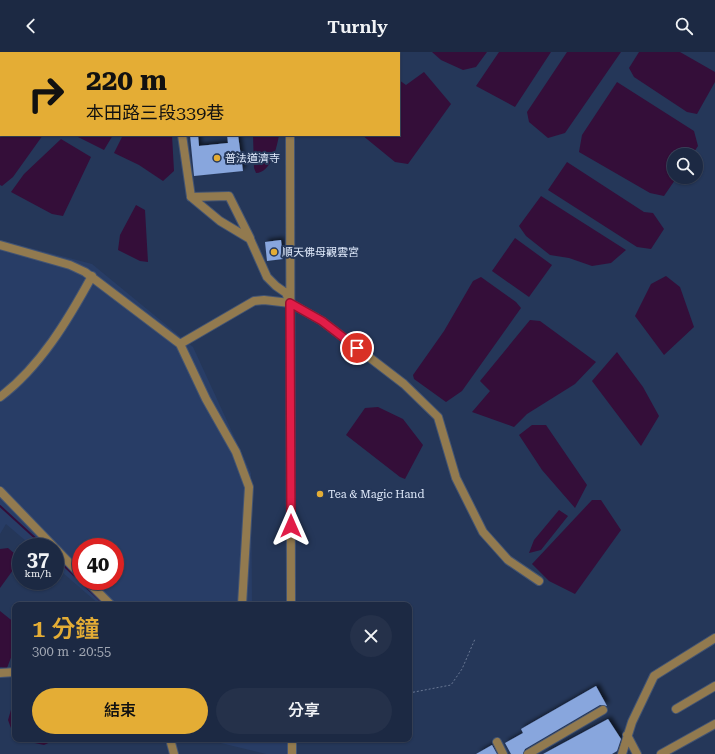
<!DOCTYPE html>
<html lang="zh-TW">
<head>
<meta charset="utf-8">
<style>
  :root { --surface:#1c2943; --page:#25314a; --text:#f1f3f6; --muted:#a0a6b2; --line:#3a455c; --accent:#e4ad35 }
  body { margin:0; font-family:"Roboto Serif","Noto Sans TC",serif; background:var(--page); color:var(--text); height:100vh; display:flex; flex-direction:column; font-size:15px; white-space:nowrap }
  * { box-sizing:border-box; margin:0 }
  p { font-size:13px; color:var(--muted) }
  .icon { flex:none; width:22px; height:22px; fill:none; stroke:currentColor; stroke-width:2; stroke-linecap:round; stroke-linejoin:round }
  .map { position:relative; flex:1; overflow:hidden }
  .drawer { position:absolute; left:12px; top:550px; width:400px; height:140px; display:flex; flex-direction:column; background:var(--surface); border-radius:8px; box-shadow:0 1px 3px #0004,0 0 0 1px var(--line) }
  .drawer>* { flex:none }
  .hud { position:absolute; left:0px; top:0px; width:400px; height:84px; box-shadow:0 1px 3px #0004,0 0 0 1px var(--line); background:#e4ad35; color:#111; overflow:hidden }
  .controls { position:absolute; left:667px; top:96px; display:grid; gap:8px }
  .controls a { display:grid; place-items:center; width:36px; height:36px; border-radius:50%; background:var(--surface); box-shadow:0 1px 3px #0004,0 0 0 1px var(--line); font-size:20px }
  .speed { position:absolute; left:12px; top:486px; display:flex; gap:8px; font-size:20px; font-weight:700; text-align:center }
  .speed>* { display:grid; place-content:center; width:52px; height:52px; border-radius:50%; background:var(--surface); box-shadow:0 1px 3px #0004,0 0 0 1px var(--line); line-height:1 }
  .speed small { font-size:10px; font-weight:400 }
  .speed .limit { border:6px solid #d22; background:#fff; color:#111 }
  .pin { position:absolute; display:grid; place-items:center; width:34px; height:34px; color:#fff; margin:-17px; border:2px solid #fff; border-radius:50%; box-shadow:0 1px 4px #0007 }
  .me { position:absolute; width:44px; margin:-22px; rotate:0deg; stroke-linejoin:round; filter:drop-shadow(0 0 3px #0008) }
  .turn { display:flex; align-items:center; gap:14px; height:84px; padding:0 20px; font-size:18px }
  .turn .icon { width:52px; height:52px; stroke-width:2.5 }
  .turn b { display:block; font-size:28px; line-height:34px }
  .round { display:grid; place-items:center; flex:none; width:42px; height:42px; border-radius:21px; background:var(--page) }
  .head { display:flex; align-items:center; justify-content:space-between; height:68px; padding:0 20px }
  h1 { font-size:24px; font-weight:600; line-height:30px; color:var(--accent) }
  .primary-button { display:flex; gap:8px; margin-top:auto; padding:8px 20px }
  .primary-button a { flex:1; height:46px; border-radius:24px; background:var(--accent); color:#111; font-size:16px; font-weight:600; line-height:46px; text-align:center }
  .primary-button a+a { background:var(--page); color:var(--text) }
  header { display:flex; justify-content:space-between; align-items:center; height:52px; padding:0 20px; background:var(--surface); font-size:18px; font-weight:600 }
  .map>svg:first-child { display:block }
  .built { fill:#283d66; fill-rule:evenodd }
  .water { fill:#340e39 }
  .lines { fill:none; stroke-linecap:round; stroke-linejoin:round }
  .stream { stroke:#340e39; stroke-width:2 }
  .building { fill:#88a6dd; filter:url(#shadow) }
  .minor-casing { stroke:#435473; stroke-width:10 }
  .path { stroke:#697894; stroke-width:1; stroke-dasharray:2 2; stroke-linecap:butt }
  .minor { stroke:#927a4f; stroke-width:8 }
  .route-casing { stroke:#92132f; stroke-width:10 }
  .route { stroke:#e11d48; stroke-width:7 }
  .poi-dot { fill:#e4ad35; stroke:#253759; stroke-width:1.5 }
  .labels { text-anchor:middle; stroke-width:4; stroke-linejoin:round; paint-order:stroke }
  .poi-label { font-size:11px; fill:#e0eafb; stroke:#253759; text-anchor:start }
</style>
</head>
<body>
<header><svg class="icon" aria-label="back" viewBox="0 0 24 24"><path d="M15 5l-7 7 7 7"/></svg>Turnly<svg class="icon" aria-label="search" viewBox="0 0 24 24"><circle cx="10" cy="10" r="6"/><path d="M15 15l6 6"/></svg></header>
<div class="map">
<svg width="715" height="702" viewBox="0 0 715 702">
  <defs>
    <filter id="shadow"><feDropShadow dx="3" dy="-3" stdDeviation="2" flood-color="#0009"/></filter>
  </defs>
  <rect width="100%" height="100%" fill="#253759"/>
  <path class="built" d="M0 188 92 212 193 295 251 421 252 553H100L55 514V495H33L6 472 0 482ZM81 495H115V529H81Z
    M204 687H290V702H266Z"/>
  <path class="water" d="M18 0H86L17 1Z
    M432 0H487L476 15 463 18 441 8Z
    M499 0H551L515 55 476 34Z
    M567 0H621L565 81 548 86 529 70 527 60Z
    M639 0H680L715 20V30L697 62 687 60 634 25 629 16Z
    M424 20 451 52 408 112 395 110 362 83H399V28L406 33Z
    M617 30 694 79 698 94 692 103H674V125H677L664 144 650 141 579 100 582 83Z
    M0 39 1 83H43L13 125 2 134 0 133Z
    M74 83H113L104 98Z
    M123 83H172L174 119 163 129 139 113 114 101Z
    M253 83H279C277 95 271 121 256 121L254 116Z
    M61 87 91 105 63 164 52 162 11 140 24 122Z
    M567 110 644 160 653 161 664 177 651 197 637 195 548 138Z
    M541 144 626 198 611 211 592 214 569 206 550 203 526 184 519 174Z
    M136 153 145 158 148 210 140 209 118 198 120 183Z
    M515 186 552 213 529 245 492 219Z
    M666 224 680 235 694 275 664 303 635 264 651 232Z
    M481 225 516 250 521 256 462 339 446 350 414 327 413 323 444 279 473 229Z
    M530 268 540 269 596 310 575 332 527 362 514 375 472 360 490 339 480 329Z
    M617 300 643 335 659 364 641 394 592 329Z
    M378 355 403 367 423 393 405 427 400 425 346 383 365 356Z
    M532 373H546L587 433 575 456 542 418 519 383Z
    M592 448H601L621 478 575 542 549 529 532 512Z
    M559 458 568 464 541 498 529 501 534 488Z
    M8 496 21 507 0 536V497Z
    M0 559 15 571V595L7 616 0 615Z
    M15 644V687L8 668Z
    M16 687H57L44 693Z"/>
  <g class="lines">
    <path class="stream" d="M0 454 45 495
      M55 505 105 553"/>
  </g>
  <path class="building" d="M190 83H198L199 94 228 91 227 83H238L243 119 194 124Z
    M281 188 283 207 267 209 265 190Z
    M596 634 607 654 600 653 525 697 523 702H511L505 691 523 681 521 677Z
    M608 667 621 687 617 699 612 702H543Z
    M492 693 497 702H476Z"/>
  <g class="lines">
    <defs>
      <path id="minor" d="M154 0V1
        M289 0V1
        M182 83 191 145 229 144 250 186
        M290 83 291 553
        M191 145 220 169 250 187 267 225 276 234 286 241 290 251 322 269 404 332 438 365 456 426 483 480 508 508 539 529
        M0 193 70 213 85 220 180 292
        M0 345C40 315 68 268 92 224
        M0 439 54 495
        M55 496 81 523
        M87 529 111 553
        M242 553 249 435 236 400 206 347 180 292 254 249 264 248 290 251
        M0 621 15 620
        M676 657 715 634
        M627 683 637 702
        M170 687 174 702
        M292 687V702
        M497 690 503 702
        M528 702 603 658
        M622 702 632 670 654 624 715 586
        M661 702 715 672"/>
    </defs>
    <use href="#minor" class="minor-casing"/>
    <path class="path" d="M409 641 451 633 462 617 475 587"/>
    <use href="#minor" class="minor"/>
  </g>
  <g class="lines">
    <defs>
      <path id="route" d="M291 474 290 251 322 269 357 296"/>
    </defs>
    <use href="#route" class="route-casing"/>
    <use href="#route" class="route"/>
  </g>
  <g class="poi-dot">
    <circle cx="217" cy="106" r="4"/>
    <circle cx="274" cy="200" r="4"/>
    <circle cx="320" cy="442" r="4"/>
  </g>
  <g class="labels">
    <g class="poi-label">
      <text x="225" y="110">普法道濟寺</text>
      <text x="282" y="204">順天佛母觀雲宮</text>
      <text x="328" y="446">Tea &amp; Magic Hand</text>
    </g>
  </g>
</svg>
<div class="controls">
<a><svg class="icon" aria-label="search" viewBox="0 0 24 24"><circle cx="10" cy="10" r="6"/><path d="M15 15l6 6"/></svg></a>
</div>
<div class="speed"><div>37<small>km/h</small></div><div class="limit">40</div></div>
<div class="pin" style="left:357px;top:296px;background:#d93025"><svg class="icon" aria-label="arrive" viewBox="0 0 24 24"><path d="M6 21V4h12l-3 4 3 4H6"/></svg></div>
<svg class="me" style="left:291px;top:474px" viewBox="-20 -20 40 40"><path d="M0-17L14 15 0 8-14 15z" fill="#e11d48" stroke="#fff" stroke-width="4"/></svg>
<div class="hud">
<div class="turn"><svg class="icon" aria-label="right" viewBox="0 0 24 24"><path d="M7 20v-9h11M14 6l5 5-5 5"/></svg><div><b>220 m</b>本田路三段339巷</div></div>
</div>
<section class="drawer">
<div class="head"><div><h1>1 分鐘</h1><p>300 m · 20:55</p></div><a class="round"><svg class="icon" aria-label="close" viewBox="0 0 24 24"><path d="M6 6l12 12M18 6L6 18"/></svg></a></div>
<div class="primary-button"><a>結束</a><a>分享</a></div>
</section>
</div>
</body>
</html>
